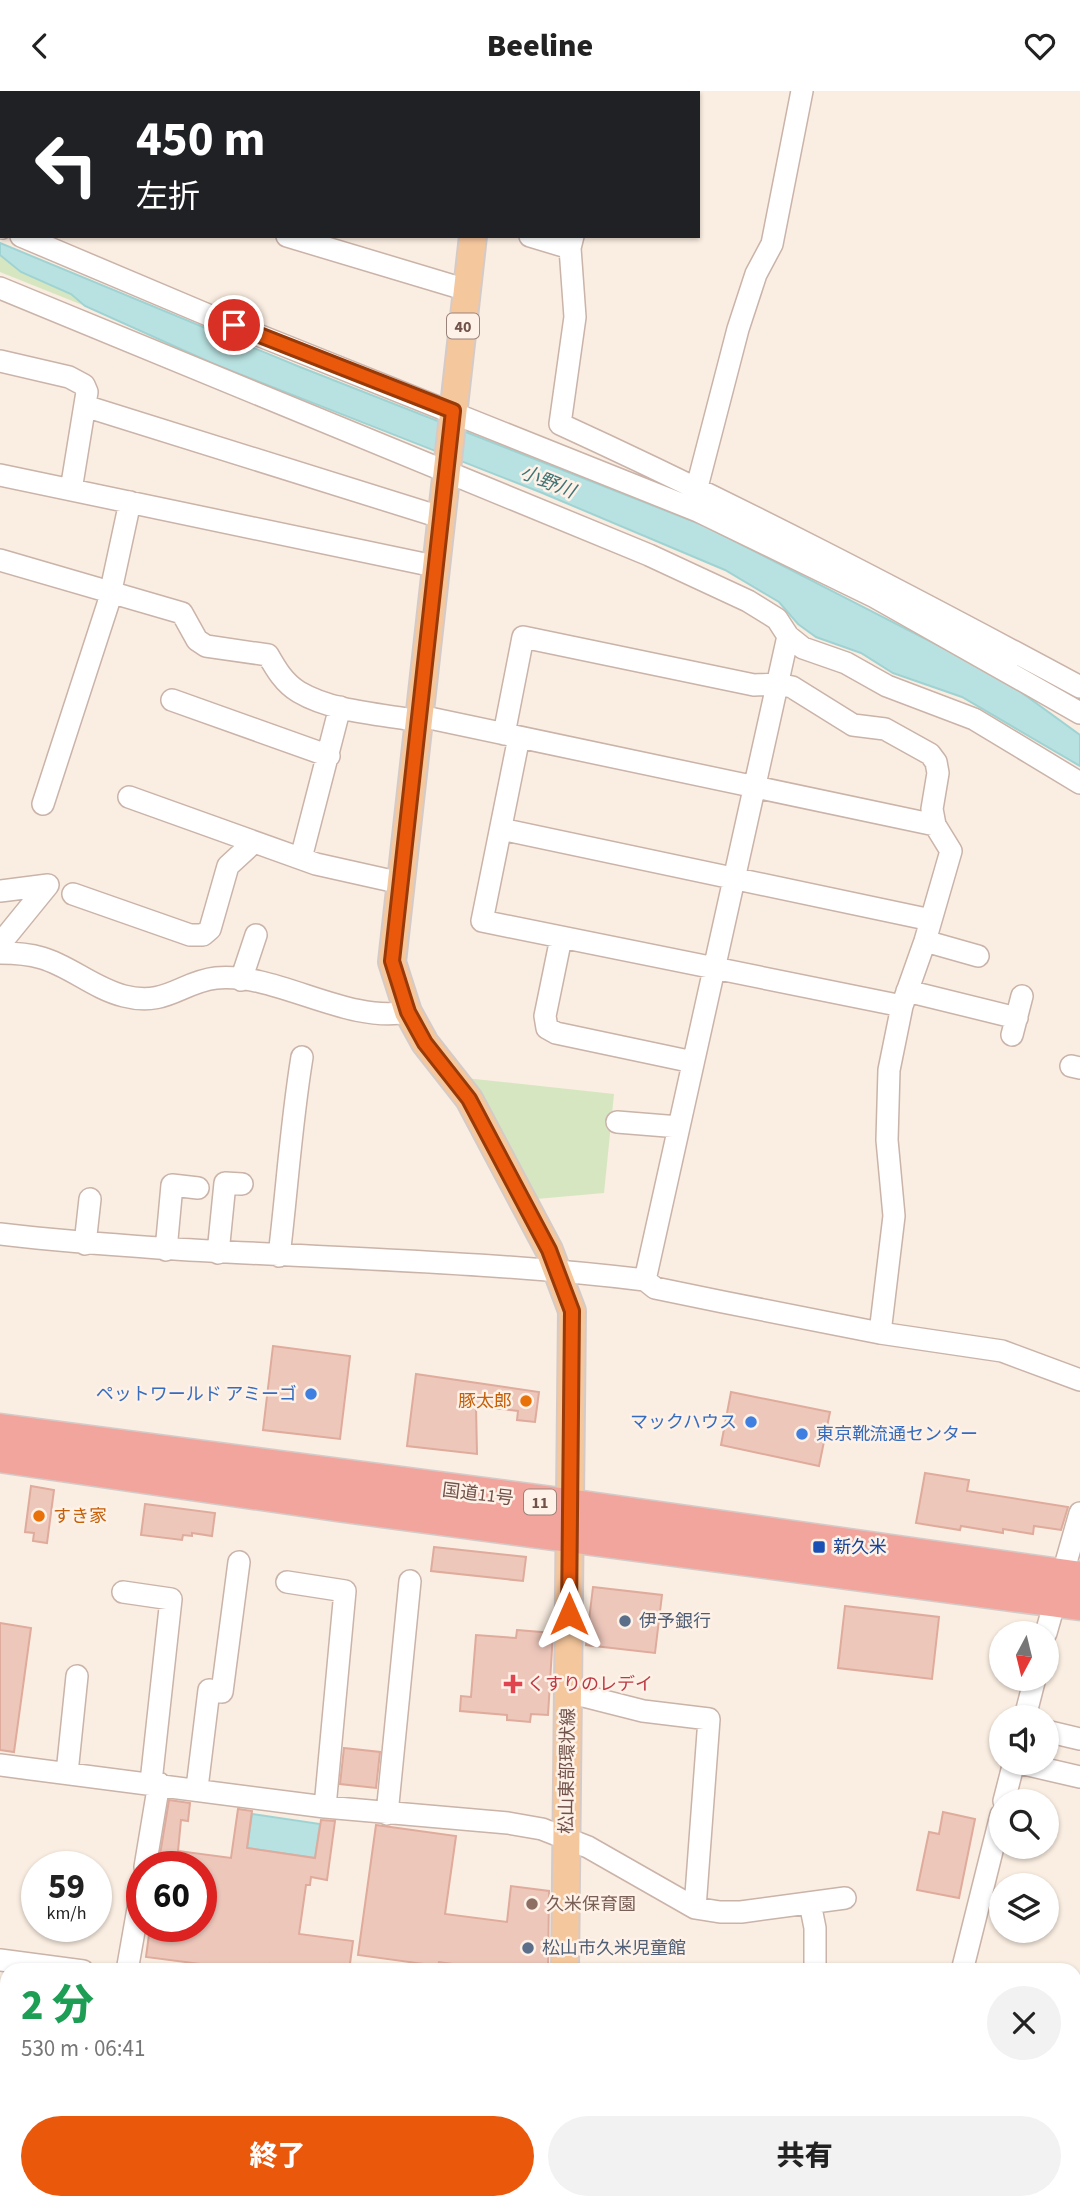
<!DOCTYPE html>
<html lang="ja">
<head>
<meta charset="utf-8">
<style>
  :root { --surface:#fff; --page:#f2f2f2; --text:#222; --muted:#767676; --accent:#ea580c }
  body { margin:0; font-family:"Source Sans 3","Noto Sans JP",sans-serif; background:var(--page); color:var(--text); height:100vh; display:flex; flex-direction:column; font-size:26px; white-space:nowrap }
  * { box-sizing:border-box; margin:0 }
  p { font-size:23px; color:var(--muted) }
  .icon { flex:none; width:38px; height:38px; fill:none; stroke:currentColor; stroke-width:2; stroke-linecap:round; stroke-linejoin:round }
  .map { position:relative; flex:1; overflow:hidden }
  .drawer { position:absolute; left:0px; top:1872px; width:1082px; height:247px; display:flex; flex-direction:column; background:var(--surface); border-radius:21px 21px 0 0; box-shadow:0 2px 5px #0004 }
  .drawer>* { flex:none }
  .top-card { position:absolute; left:0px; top:0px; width:700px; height:147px; box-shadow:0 2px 5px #0004; background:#202124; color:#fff; overflow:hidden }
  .needle { width:46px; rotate:187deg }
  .controls { position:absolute; left:989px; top:1530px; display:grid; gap:14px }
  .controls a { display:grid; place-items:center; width:70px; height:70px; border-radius:50%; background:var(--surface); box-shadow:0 2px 5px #0004; font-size:35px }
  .speed { position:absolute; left:21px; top:1760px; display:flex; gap:14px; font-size:35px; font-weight:700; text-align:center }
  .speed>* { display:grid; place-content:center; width:91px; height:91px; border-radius:50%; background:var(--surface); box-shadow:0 2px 5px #0004; line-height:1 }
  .speed small { font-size:18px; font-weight:400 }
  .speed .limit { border:10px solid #d22; background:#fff; color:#111 }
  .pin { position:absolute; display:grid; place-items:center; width:60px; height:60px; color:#fff; margin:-30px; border:4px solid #fff; border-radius:50%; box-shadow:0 2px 7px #0007 }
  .me { position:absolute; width:77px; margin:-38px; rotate:0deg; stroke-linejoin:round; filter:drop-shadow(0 0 5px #0008) }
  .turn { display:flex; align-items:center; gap:24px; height:147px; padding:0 21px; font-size:32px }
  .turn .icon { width:91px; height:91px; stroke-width:2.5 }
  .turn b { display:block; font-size:49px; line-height:60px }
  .round { display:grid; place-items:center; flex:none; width:74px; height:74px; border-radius:37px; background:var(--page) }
  .overview { display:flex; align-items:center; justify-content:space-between; height:119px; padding:0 21px }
  h1 { font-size:42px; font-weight:800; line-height:52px; color:#1e9e55 }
  .action { display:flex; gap:14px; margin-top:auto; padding:14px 21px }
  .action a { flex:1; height:80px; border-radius:42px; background:var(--accent); color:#fff; font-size:28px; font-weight:800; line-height:80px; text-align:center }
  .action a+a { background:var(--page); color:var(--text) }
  header { display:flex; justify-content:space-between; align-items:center; height:91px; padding:0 21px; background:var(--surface); font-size:32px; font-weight:800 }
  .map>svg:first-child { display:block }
  .green { fill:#d6e6c1 }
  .water { fill:#b8e2e1; stroke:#9fd3d3; stroke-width:2 }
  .building { fill:#eec7bb; stroke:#dfab9c; stroke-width:2 }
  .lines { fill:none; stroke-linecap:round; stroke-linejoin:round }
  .minor-casing { stroke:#cab3a9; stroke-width:24 }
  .major-casing { stroke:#d4cbc9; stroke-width:30 }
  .highway-casing { stroke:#d4cbc9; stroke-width:35 }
  .minor { stroke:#fff; stroke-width:21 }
  .major { stroke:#f5c79d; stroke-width:26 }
  .highway { stroke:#f1a59c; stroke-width:32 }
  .route-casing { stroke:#983908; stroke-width:18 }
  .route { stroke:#ea580c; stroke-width:12 }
  .shop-dot { fill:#3f7fe0; stroke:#fef1e7; stroke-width:2.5 }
  .food-dot { fill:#e8710a; stroke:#fef1e7; stroke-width:2.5 }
  .transit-dot { fill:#1a4fb4; stroke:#fef1e7; stroke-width:2.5 }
  .service-dot { fill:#5c6f8a; stroke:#fef1e7; stroke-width:2.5 }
  .health-dot { fill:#e0444e; stroke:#fef1e7; stroke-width:2.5 }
  .education-dot { fill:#8d6e63; stroke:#fef1e7; stroke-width:2.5 }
  .labels { text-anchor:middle; stroke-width:5; stroke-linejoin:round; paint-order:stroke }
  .shield { fill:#fef1e7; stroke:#9b8279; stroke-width:2 }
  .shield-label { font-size:16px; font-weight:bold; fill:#70524a }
  .shop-label { font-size:18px; fill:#366cbe; stroke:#fef1e7; text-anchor:end }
  .food-label { font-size:18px; fill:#c56008; stroke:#fef1e7; text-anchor:end }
  .street-label { font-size:18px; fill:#70524a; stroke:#fef1e7 }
  .transit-label { font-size:18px; fill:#164399; stroke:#fef1e7; text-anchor:start }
  .service-label { font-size:18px; fill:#4e5e75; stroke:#fef1e7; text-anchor:start }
  .health-label { font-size:18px; fill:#be3a42; stroke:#fef1e7; text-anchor:start }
  .education-label { font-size:18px; fill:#785e54; stroke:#fef1e7; text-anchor:start }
  .water-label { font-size:19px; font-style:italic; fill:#407475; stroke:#fef1e7 }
</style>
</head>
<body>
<header><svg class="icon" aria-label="back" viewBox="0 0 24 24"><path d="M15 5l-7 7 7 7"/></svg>Beeline<svg class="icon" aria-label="heart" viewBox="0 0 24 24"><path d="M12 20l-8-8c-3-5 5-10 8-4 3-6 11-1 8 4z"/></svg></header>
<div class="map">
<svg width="1080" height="2118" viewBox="0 0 1080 2118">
  <rect width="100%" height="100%" fill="#faede1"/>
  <path class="green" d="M0 164 21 181 71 203 85 215 0 181Z
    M465 987 614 1003 604 1102 536 1108Z
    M252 2112H460L459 2118H251Z"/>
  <path class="water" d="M0 152 300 276 705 435 1000 586 1080 644V675L962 606 893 582 861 562 816 546 798 533 779 511 725 479 540 401 214 273 85 215 71 203 21 181 0 164Z
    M252 1723 320 1733 315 1767 247 1757Z"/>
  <path class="building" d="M273 1255 350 1265 340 1348 263 1339Z
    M416 1283 539 1301 535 1331 517 1329 518 1320 476 1315 477 1363 407 1355Z
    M731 1301 830 1321 819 1375 721 1354Z
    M925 1382 969 1389 967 1400 1068 1416 1061 1439 1034 1435 1033 1443 1003 1438V1442L961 1435 960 1439 916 1432Z
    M31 1395 54 1399 47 1452 33 1450 34 1442 25 1441Z
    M145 1413 215 1422 212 1445 192 1442V1445L183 1444 182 1449 141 1444Z
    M434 1456 526 1466 523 1490 431 1480Z
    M593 1496 662 1504 655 1562 586 1554Z
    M845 1515 939 1526 932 1588 838 1577Z
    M0 1532 31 1537 14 1661 0 1659Z
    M517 1539 553 1542 548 1624 531 1623 530 1631 507 1629V1624L460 1620 461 1605 471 1606 476 1544 516 1547Z
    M344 1657 380 1661 376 1697 340 1693Z
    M169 1709 190 1712 188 1730 181 1729 178 1760 231 1767 238 1718 252 1720 247 1757 315 1767 321 1729 335 1730 327 1789 311 1786 310 1794H306L299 1843 353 1850 349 1880H298L270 1873 269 1880H255L146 1866 150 1836H201V1776H158Z
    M943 1721 975 1728 959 1807 917 1799 929 1741 939 1743Z
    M376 1734 456 1745 445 1823 507 1831 511 1795 549 1800 548 1880H504L439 1871 438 1875 358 1864Z"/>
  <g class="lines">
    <defs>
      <path id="minor" d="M34 0 45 2
        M64 2V0
        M220 2 221 0
        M300 2 303 0
        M610 2V0
        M0 78H2
        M0 136 2 137
        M21 145 208 224 698 420 875 506 1080 622
        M287 145 467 199
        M530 145 570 157
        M573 145 570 157 575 226 560 333C737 414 909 504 1080 596
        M0 197 649 464 748 510 777 528 788 545 803 557 846 572 887 595 974 628 1080 692
        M0 270 69 286 84 294 87 301 71 399
        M85 315 440 426
        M0 384 434 475
        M697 396 738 238 756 183 772 153 802 0
        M0 469 182 522 197 549 206 555 268 564C276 578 284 592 299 601 333 621 381 623 420 630
        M172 609 329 665
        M420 625 935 734
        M504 643 523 546 754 594 777 593 792 596 853 634 885 638 930 663 936 671 938 682 932 718 935 734 951 760 925 850 902 915 889 979 887 1049 894 1125 880 1242
        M519 646 482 830 902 915
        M129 706 316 773 401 792
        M43 713 108 513 130 411
        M501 738 931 829
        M301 767 340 616
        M0 800 48 794
        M73 803 190 844H203L210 838 228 775 254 751
        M561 847 545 925 547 937 556 942 693 971
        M925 850 978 865
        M0 853 48 794
        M0 862C14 862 29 863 42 867 70 875 93 897 124 905 166 916 181 891 216 887 276 881 346 933 408 921
        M241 889 256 844
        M907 900 1017 927
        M1012 944 1022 905
        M1071 975 1080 977
        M617 1031 679 1036
        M0 1143C214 1168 431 1163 645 1189L655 1197 723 1211 880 1242 1002 1260 1080 1289
        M85 1153 90 1108
        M166 1159 172 1094 198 1097
        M218 1162 225 1092 242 1093
        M279 1165C287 1099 291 1033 302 966
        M645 1189 788 545
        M287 1491 345 1500 325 1716
        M123 1501 171 1508 151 1691
        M1046 1542 1080 1422
        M568 1601 643 1620 709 1628 695 1817
        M1025 1626 1035 1587
        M1046 1640 1080 1648
        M1015 1671 1080 1686
        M0 1674 325 1716 508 1732 542 1738 588 1756 695 1817 720 1821H741L845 1807
        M67 1682 77 1585
        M197 1697 209 1599 222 1601 239 1471
        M1004 1710 1014 1671
        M387 1723 410 1490
        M145 1776 159 1692
        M810 1812 815 1837V1880
        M0 1869 83 1880
        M127 1880 142 1795
        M962 1880 1001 1724
        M0 2068 7 2069
        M1074 2073 1080 2052
        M774 2112V2118
        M60 2118 61 2112
        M236 2118 237 2112
        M904 2118 905 2112
        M1068 2118 1069 2112"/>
      <path id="major" d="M490 2V0
        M473 145 392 871 408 921 425 952 469 1008 549 1159 572 1220 565 1880
        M564 2118V2112"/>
      <path id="highway" d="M0 1339 568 1414 1080 1487
        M0 1365 337 1414 1080 1513"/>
    </defs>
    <use href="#minor" class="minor-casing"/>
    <use href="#major" class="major-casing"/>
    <use href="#highway" class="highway-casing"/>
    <use href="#minor" class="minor"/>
    <use href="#major" class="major"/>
    <use href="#highway" class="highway"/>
  </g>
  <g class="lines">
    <defs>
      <path id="route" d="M234 234 453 320 392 870 408 921 425 952 469 1008 549 1159 572 1220 569 1523"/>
    </defs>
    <use href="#route" class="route-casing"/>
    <use href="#route" class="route"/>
  </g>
  <g class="shop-dot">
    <circle cx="311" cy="1303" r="7"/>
    <circle cx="751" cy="1331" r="7"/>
    <circle cx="802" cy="1343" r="7"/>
  </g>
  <g class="food-dot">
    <circle cx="526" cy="1310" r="7"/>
    <circle cx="39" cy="1425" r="7"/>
  </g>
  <rect class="transit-dot" x="812" y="1449" width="14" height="14" rx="3.5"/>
  <g class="service-dot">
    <circle cx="625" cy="1530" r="7"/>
    <circle cx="528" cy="1857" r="7"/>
  </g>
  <path class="health-dot" d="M509.5 1582.5h7v7h7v7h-7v7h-7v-7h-7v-7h7z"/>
  <circle class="education-dot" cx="532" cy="1813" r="7"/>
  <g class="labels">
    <g class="shield">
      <rect x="447" y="222.5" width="32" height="25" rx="5"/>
      <rect x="524" y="1398.5" width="32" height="25" rx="5"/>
    </g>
    <g class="shield-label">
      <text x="463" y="241">40</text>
      <text x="540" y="1417">11</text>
    </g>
    <g class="shop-label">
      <text x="297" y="1309">ペットワールド アミーゴ</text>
      <text x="737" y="1337">マックハウス</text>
      <text x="816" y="1349" text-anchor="start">東京靴流通センター</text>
    </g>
    <g class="food-label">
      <text x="512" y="1316">豚太郎</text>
      <text x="53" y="1431" text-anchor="start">すき家</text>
    </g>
    <g class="street-label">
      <text transform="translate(478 1403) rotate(7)" y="6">国道11号</text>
      <text transform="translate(567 1680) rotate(-89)" y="6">松山東部環状線</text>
    </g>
    <g class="transit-label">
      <text x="833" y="1462">新久米</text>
    </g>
    <g class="service-label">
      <text x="639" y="1536">伊予銀行</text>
      <text x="542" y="1863">松山市久米児童館</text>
    </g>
    <g class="health-label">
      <text x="527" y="1599">くすりのレデイ</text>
    </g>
    <g class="education-label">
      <text x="546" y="1819">久米保育園</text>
    </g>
    <g class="water-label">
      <text transform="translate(548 390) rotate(22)" y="7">小野川</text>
    </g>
  </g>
</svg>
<div class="controls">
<a><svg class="needle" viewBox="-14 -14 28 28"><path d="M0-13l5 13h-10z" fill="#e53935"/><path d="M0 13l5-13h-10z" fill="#767676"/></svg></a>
<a><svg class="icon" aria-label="sound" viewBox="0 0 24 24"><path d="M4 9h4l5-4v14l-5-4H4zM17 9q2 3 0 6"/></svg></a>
<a><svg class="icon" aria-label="search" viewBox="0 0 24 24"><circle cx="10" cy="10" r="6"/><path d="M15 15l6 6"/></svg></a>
<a><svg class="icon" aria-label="layers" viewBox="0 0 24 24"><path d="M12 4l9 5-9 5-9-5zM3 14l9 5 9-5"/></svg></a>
</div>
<div class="speed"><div>59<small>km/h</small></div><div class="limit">60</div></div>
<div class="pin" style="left:234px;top:234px;background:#d93025"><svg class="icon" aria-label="arrive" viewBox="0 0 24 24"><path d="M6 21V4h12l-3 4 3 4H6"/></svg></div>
<svg class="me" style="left:569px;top:1523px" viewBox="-20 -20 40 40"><path d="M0-17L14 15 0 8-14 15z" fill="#ea580c" stroke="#fff" stroke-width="4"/></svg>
<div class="top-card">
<div class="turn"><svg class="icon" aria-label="left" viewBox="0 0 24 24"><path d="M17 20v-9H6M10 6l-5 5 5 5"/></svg><div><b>450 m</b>左折</div></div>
</div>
<section class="drawer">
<div class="overview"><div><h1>2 分</h1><p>530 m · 06:41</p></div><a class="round"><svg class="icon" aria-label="close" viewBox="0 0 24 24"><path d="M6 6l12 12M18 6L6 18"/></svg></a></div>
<div class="action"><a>終了</a><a>共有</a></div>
</section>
</div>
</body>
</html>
